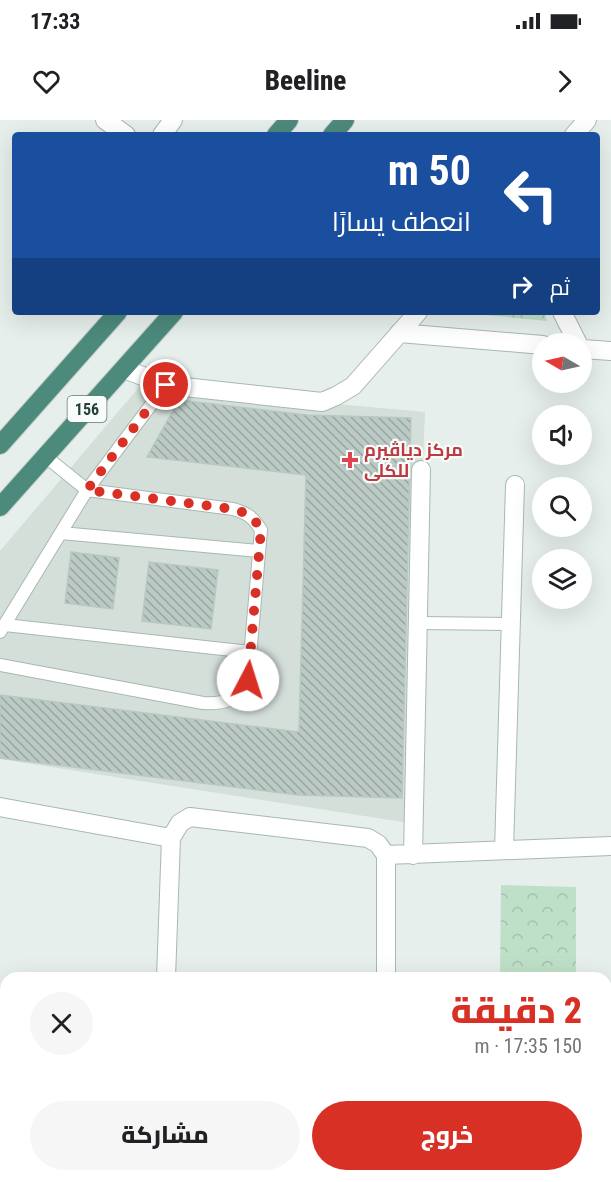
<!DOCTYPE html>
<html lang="ar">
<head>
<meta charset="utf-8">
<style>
  :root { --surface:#fff; --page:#f6f6f6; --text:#202124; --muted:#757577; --accent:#d93025 }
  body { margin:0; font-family:"Roboto Condensed",Cairo,sans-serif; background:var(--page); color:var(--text); direction:rtl; height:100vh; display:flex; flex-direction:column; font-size:22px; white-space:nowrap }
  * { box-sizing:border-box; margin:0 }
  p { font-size:20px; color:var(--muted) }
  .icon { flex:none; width:33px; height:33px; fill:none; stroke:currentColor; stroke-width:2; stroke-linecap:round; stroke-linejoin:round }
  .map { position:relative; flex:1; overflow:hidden; direction:ltr }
  .side { position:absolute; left:0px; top:852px; width:612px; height:210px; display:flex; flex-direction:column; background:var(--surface); border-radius:18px 18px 0 0; box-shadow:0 6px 24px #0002; direction:rtl }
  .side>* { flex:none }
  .hud { position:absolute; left:12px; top:12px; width:588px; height:183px; border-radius:6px; box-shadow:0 6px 24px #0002; direction:rtl; background:#1a4fa0; color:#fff; overflow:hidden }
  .needle { width:39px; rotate:279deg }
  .tools { position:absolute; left:532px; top:213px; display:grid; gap:12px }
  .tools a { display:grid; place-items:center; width:60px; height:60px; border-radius:50%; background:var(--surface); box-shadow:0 6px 24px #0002; font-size:30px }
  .pin { position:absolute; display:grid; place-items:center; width:51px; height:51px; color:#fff; margin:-26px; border:3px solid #fff; border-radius:50%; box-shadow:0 2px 6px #0007 }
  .me { position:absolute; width:66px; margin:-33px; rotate:5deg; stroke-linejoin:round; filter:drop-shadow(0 0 4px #0008) }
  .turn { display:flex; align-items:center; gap:21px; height:126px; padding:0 30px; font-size:27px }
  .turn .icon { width:78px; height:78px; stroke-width:2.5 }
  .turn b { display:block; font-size:42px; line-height:51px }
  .then { display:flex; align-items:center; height:57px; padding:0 30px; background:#0003; gap:12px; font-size:22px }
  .round { display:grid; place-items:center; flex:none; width:63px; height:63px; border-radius:32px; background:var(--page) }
  .head { display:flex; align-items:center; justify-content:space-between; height:102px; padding:0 30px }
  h1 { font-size:36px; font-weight:800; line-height:45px; color:var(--accent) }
  .action { display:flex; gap:12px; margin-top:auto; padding:12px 30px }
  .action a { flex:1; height:69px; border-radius:36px; background:var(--accent); color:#fff; font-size:24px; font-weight:800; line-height:69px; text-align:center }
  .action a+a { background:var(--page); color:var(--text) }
  .status { display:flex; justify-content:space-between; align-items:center; height:42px; padding:0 30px; background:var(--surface); direction:ltr }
  .status svg { height:16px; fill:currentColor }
  header { display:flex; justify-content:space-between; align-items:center; height:78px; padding:0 30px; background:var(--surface); font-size:27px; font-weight:800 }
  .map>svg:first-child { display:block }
  .built { fill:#d4dfda }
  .park { fill:url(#park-crowns) }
  .building { fill:url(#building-back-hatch); stroke:#b8c9c2; stroke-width:1.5 }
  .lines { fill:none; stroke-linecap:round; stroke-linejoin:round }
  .service-casing { stroke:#a8b8b2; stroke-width:14 }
  .minor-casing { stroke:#a8b8b2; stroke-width:20 }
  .trunk-casing { stroke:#c2cac8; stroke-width:20 }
  .service { stroke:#fff; stroke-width:12 }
  .minor { stroke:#fff; stroke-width:18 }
  .trunk { stroke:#4c8a7c; stroke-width:18 }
  .route { stroke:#d93025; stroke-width:10; stroke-dasharray:0 18 }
  .health-dot { fill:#e0444e; stroke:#f7fbf9; stroke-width:2 }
  .labels { text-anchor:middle; stroke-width:4.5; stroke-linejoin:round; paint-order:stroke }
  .shield { fill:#f7fbf9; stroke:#637a73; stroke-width:1.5 }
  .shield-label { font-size:16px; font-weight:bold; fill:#24423a }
  .health-label { font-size:18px; font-weight:bold; fill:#be3a42; stroke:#f7fbf9; text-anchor:start }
</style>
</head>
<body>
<div class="status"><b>17:33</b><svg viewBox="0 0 49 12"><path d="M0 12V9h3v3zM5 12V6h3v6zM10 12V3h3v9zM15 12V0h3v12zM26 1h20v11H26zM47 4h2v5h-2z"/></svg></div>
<header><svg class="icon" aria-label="forward" viewBox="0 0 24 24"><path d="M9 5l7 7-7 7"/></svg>Beeline<svg class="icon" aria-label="heart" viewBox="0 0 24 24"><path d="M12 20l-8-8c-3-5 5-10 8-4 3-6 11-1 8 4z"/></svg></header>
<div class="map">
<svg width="611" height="1062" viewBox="0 0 611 1062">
  <defs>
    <pattern id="park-crowns" width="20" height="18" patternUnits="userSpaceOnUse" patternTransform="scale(1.5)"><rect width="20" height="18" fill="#bfe0c8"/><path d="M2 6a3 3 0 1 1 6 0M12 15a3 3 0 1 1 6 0" fill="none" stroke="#a4c1ad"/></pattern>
    <pattern id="building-back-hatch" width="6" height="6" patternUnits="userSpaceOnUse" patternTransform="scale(1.5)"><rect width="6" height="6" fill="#bbcac4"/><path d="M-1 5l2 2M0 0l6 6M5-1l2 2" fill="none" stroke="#98a6a0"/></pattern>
  </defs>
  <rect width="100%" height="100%" fill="#e6efeb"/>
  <path class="built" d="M140 266 425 292 409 703 0 639V431Z"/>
  <path class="park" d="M456 192H544L547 201Z
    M501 765 576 767V858H500Z"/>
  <path class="building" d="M179 280 307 295 411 298 402 678 298 675 0 638V575L299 612 306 355 147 337Z
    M71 432 119 438 113 489 65 483Z
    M149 442 218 450 211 509 142 501Z"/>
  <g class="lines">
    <defs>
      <path id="service" d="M61 413 259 431
        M417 503 511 504
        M5 505 250 532
        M0 512 87 370 166 265
        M0 545 203 583C226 584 236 581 248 560L261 410C253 397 247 393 233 389L87 370 45 336"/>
      <path id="minor" d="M105 0 126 15
        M162 15 173 0
        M574 15 587 0
        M562 192 578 224
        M399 213 543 225
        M582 229 611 231
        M124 249 166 265 322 282 336 276 353 266 418 192
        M0 687 171 718
        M504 730 515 365
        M413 735 421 350
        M166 858 171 718 180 703 190 697 368 718 378 724 386 735
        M386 858V735L611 726
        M606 909 611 907
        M158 1062V1056
        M291 1062 303 1056"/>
      <path id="trunk" d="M276 15 289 0
        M332 15 345 0
        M0 325 118 192
        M0 387 174 192"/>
    </defs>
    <use href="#service" class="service-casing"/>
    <use href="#minor" class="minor-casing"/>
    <use href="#trunk" class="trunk-casing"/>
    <use href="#service" class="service"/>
    <use href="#minor" class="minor"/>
    <use href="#trunk" class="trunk"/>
  </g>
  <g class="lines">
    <path class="route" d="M166 265 87 370 233 389C247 393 254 397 261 410L248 560"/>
  </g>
  <path class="health-dot" d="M347 331h6v6h6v6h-6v6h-6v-6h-6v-6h6z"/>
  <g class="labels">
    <rect class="shield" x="67.5" y="276" width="39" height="26" rx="4.5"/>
    <g class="shield-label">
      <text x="87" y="295">156</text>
    </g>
    <g class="health-label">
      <text x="364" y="336">مركز دياڤيرم<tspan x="364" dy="21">للكلى</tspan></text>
    </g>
  </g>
</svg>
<div class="tools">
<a><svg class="needle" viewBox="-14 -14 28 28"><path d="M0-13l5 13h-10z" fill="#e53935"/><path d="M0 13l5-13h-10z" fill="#757577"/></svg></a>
<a><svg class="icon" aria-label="sound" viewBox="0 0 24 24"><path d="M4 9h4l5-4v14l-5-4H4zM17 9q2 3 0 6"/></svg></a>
<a><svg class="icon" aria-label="search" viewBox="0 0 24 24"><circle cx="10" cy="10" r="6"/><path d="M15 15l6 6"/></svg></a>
<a><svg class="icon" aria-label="layers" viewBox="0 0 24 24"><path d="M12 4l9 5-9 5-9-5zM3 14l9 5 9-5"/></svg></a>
</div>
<div class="pin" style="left:166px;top:265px;background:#d93025"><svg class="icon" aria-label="arrive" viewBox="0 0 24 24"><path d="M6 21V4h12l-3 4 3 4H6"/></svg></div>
<svg class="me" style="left:248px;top:560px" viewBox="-20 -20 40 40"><circle r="19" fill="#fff"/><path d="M0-13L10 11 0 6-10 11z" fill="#d93025"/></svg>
<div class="hud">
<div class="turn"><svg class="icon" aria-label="left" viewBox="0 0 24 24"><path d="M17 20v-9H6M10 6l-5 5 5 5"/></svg><div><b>50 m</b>انعطف يسارًا</div></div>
<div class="then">ثم<svg class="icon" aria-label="right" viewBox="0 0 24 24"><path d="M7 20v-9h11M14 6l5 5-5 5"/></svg></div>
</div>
<section class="side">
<div class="head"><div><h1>2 دقيقة</h1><p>150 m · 17:35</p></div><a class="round"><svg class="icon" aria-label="close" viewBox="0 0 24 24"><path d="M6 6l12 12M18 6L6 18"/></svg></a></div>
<div class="action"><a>خروج</a><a>مشاركة</a></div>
</section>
</div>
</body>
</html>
